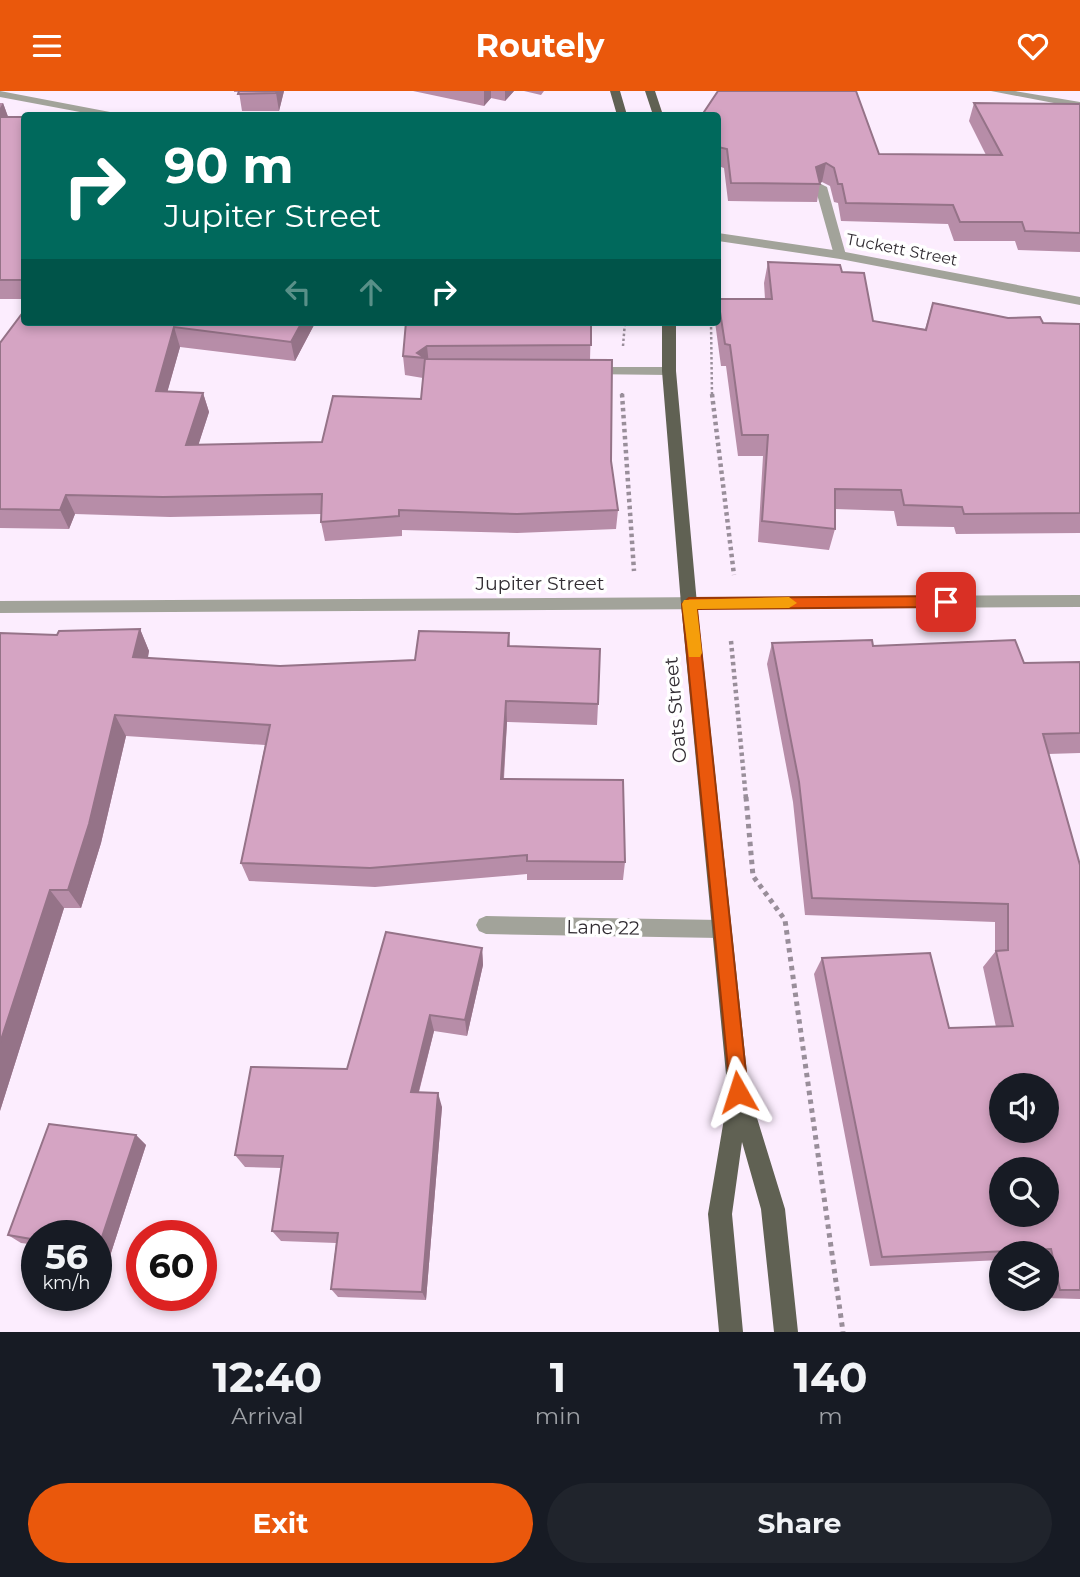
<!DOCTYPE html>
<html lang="en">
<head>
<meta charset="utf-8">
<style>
  :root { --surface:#171b24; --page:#20242c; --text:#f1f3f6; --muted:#9ea1a6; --accent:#ea580c }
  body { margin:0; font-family:Montserrat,sans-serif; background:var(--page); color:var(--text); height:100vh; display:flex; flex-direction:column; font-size:26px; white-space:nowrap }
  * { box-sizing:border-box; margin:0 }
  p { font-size:23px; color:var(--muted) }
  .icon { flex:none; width:38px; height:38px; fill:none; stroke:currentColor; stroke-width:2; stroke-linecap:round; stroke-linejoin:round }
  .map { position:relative; height:1241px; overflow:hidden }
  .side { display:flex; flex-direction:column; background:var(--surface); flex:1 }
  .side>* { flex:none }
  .top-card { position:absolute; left:21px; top:21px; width:700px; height:214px; border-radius:7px; box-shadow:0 4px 10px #0003; background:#00695c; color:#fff; overflow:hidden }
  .buttons { position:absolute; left:989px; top:982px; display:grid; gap:14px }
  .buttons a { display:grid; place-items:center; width:70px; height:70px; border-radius:50%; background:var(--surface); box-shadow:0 4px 10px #0003; font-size:35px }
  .speed { position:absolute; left:21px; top:1129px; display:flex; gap:14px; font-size:35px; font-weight:700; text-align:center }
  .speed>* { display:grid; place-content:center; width:91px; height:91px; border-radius:50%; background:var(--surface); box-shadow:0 4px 10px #0003; line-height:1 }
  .speed small { font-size:18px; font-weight:400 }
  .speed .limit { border:10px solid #d22; background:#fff; color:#111 }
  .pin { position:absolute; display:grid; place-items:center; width:60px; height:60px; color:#fff; margin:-30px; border-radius:14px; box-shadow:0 4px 10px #0006 }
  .me { position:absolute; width:77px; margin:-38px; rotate:354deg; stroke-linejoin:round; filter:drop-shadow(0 0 5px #0008) }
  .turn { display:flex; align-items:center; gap:24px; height:147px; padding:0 28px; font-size:32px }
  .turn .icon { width:91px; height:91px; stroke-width:2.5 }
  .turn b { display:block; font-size:49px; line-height:60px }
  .lanes { display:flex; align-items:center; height:66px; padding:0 28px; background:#0003; justify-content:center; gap:35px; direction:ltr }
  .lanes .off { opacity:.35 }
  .eta { display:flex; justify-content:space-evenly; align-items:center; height:119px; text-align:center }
  .eta b { font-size:42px; font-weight:700; line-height:49px }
  .primary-button { display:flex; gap:14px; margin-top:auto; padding:14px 28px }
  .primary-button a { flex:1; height:80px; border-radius:42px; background:var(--accent); color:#fff; font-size:28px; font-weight:700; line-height:80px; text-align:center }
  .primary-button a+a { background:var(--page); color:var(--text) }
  header { display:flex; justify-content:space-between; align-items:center; height:91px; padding:0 28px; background:var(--accent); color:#fff; font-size:32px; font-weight:700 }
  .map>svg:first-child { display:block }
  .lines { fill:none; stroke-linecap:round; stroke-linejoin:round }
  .path-far2 { stroke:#998e9a; stroke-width:2.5; stroke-dasharray:2.5 2.5; stroke-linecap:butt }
  .path-far1 { stroke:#998e9a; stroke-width:4.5; stroke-dasharray:3.5 3.5; stroke-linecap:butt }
  .path { stroke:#998e9a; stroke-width:5; stroke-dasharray:4.5 4.5; stroke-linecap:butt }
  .service { fill:#a2a39a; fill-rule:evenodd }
  .minor { fill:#a2a39a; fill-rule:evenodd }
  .tertiary { fill:#a2a39a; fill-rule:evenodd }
  .primary { fill:#606153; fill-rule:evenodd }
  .wall { fill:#b78da8 }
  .shaded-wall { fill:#957388 }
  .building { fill:#d5a4c3; stroke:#957388; stroke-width:2; fill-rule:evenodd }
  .route { fill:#ea580c; stroke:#983908; stroke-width:2 }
  .slow { fill:#f59e0b }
  .labels { text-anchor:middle; stroke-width:7; stroke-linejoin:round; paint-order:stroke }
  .far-street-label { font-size:16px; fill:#312c32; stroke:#fff }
  .street-label { font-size:19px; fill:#312c32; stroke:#fff }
</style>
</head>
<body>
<header><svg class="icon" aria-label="menu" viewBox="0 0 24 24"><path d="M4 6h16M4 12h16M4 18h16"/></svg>Routely<svg class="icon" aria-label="heart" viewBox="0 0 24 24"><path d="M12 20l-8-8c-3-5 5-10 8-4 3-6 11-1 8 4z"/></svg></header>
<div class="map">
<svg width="1080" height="1241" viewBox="0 0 1080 1241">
  <rect width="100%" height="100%" fill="#fcedfe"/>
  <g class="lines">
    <path class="path-far2" d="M711 231 712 305
      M623 255 625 231
      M622 302V305"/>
    <path class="path-far1" d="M622 303 634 480
      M712 303 734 484
      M731 550 746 708"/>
    <path class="path" d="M746 706 753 785 785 829 843 1241"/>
    <path class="service" d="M821 93 827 96 846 164 844 167 834 164 815 96Z
      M589 276H669L676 280 669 284 584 283V277Z
      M486 825 720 829 727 831 730 838 727 845 720 847 486 843 479 840 476 834 479 828Z"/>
    <path class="minor" d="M0 0 110 21 115 24H96L0 6Z
      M718 142 840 160 1080 206V214L840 168 718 150Z
      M1080 504V516L0 522V510Z"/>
    <path class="tertiary" d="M991 0H1015L1080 11V17Z"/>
    <path class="primary" d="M610 0H620L627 24H617Z
      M645 0H655L663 24H653Z
      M662 231H676V280L697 513 749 1001 785 1118 798 1241H774L761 1118 742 1051 732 1123 743 1241H719L708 1123 728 1004 681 513 662 280Z"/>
  </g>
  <path class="wall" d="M234 0H284L279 20H242L239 1H234Z
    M413 0H514L505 10 491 7 484 15Z
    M524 0H544L541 4Z
    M0 12H3L8 26H24V208H0Z
    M974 12 1080 13V161L1018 159 1015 150H954L948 133 841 130 838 112 834 111 830 95 822 91 820 92 817 111 728 110 724 77 718 75V24L879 63 986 64 969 30Z
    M768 171 842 181 873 230 925 238 933 212 1008 227 1043 232 1080 233V442L956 443 954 436 897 435 894 420 835 418V438L829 459 758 451 763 365H738L726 275H721L715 231H718V208H765L764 192Z
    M24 220 314 234 295 270 180 256 167 301 203 302 209 321 198 354 322 351 421 308 423 287 405 284 403 265 406 231H591L590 269 611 370 618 419 616 438 517 442 402 439V445L325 450 321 431V423L170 426 75 423 69 438 0 437V252Z
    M140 538 149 560 148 567 280 575 415 569 509 542 510 555 598 613 597 634 507 631 504 688 625 771 623 789H527V783L375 796 249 790 241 772 265 654 126 645 101 752 81 817H64L0 1020 57 544Z
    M772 552 873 555 1024 572 1080 571V662L1048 663 1080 774V1208L1046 1207V1162H1001V1169L870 1175 814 883 822 867 949 937 996 936 983 876 995 861V831L805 824 793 711 767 573Z
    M482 857 483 874 467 945 434 940 419 1001 442 1016 426 1209 338 1206 331 1198 336 1152 281 1150 272 1140 281 1077 245 1076 235 1064 347 978Z
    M136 1044 146 1054 110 1165 96 1163V1144H37V1154L21 1152 8 1144Z"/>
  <path class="shaded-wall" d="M277 0H284L279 20 276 2Z
    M484 0H491V7L484 15Z
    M505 0H514L505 10Z
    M3 12 10 31 0 41V17Z
    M826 72 822 91 818 93 816 76Z
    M302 231H314V234L295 270 291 251Z
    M174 236 180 256 162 320 156 300Z
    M427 255 429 274 425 267 417 262Z
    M203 302 209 321 192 374 186 354Z
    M66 404 75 423 69 438 60 419Z
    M140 538 149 560 143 588 133 566Z
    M506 610 507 631 502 708 501 688Z
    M115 624 126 645 101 752 81 817 68 799Z
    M50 799 64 817 0 1020V952Z
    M482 857 483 874 467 945 465 929Z
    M430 924 434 940 415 1015 411 1001Z
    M438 1002 442 1016 426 1209 422 1201Z
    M136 1044 146 1054 110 1165 98 1158Z"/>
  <path class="building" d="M239 0H277L276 2 238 3Z
    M718 0H856L879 63 1002 64 974 12 1080 13V142L1025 140 1022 131H960L953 114 846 112 842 93H838L834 77 826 72 816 76 820 93 731 92 727 58 718 56V24H702Z
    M0 26H24V189H0Z
    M768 171 840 174 842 181 864 182 873 230 926 239 933 212 1008 227 1040 226 1043 232 1080 233V422L964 423 962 416 904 414 901 399 835 398V438L762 430 768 344H742L730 254 725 253 718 208H772Z
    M24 220V231H302L291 251 174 236 156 300 203 302 186 354 322 351 333 305 421 308 425 267 403 265 406 231H591V254L427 255 417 262 427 268 612 269 611 370 618 419 517 423 399 419V425L321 431 322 403 163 406 66 404 60 419 0 418V252Z
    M140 538 133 566 280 575 415 569 419 540 509 542 508 555 600 558 598 613 506 610 501 688 623 689 625 771 527 770V764L370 777 241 772 270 634 115 624 89 733 68 799H50L0 952V542L57 544 59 540Z
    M872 549 873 555 1015 549 1024 572 1080 571V642L1043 643 1080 774V1199H1060L1051 1158 882 1166 822 867 930 862 949 937 1013 935 996 860 1008 859V813L812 807 799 691 772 552ZM1001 994H1046V1040H1001ZM1001 1078H1046V1124H1001Z
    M386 841 482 857 465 929 430 924 411 1001 438 1002 422 1201 331 1198 338 1142 272 1140 283 1065 235 1064 251 976 347 978Z
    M49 1033 136 1044 98 1158 96 1157V1144H37V1149L8 1144Z"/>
  <path class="route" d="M946 505 953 511 946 516 697 518 748 1001 745 1008 738 1011 731 1008 682 513 689 507Z"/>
  <path class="slow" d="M789 506 797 512 789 517 697 518 702 562 700 566H689L682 513 684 509Z"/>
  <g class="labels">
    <g class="far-street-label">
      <text transform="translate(902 158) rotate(11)" y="6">Tuckett Street</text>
    </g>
    <g class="street-label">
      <text x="540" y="499">Jupiter Street</text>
      <text transform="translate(675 619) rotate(-95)" y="7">Oats Street</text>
      <text transform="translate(603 836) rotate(1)" y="7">Lane 22</text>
    </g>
  </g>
</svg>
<div class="buttons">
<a><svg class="icon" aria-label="sound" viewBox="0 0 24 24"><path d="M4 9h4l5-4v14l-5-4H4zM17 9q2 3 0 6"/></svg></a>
<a><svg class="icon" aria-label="search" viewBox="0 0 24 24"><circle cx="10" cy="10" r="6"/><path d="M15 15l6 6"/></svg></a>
<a><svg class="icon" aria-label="layers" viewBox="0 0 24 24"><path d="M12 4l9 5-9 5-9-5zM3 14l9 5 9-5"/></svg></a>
</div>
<div class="speed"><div>56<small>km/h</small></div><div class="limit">60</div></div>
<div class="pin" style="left:946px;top:511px;background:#d93025"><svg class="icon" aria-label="arrive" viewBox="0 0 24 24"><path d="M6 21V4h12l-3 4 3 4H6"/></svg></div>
<svg class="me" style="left:738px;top:1001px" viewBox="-20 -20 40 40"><path d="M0-17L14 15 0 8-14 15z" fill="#ea580c" stroke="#fff" stroke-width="4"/></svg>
<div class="top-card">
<div class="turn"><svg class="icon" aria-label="right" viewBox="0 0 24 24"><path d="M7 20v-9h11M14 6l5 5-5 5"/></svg><div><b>90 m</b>Jupiter Street</div></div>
<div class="lanes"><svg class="icon off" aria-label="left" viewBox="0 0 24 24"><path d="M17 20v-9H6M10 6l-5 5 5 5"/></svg><svg class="icon off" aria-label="ahead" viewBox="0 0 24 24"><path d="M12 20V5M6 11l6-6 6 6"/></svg><svg class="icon" aria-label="right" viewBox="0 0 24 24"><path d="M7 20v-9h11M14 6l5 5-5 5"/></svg></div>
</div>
</div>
<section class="side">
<div class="eta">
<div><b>12:40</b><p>Arrival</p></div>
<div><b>1</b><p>min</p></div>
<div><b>140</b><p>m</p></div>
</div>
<div class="primary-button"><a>Exit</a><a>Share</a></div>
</section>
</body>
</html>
